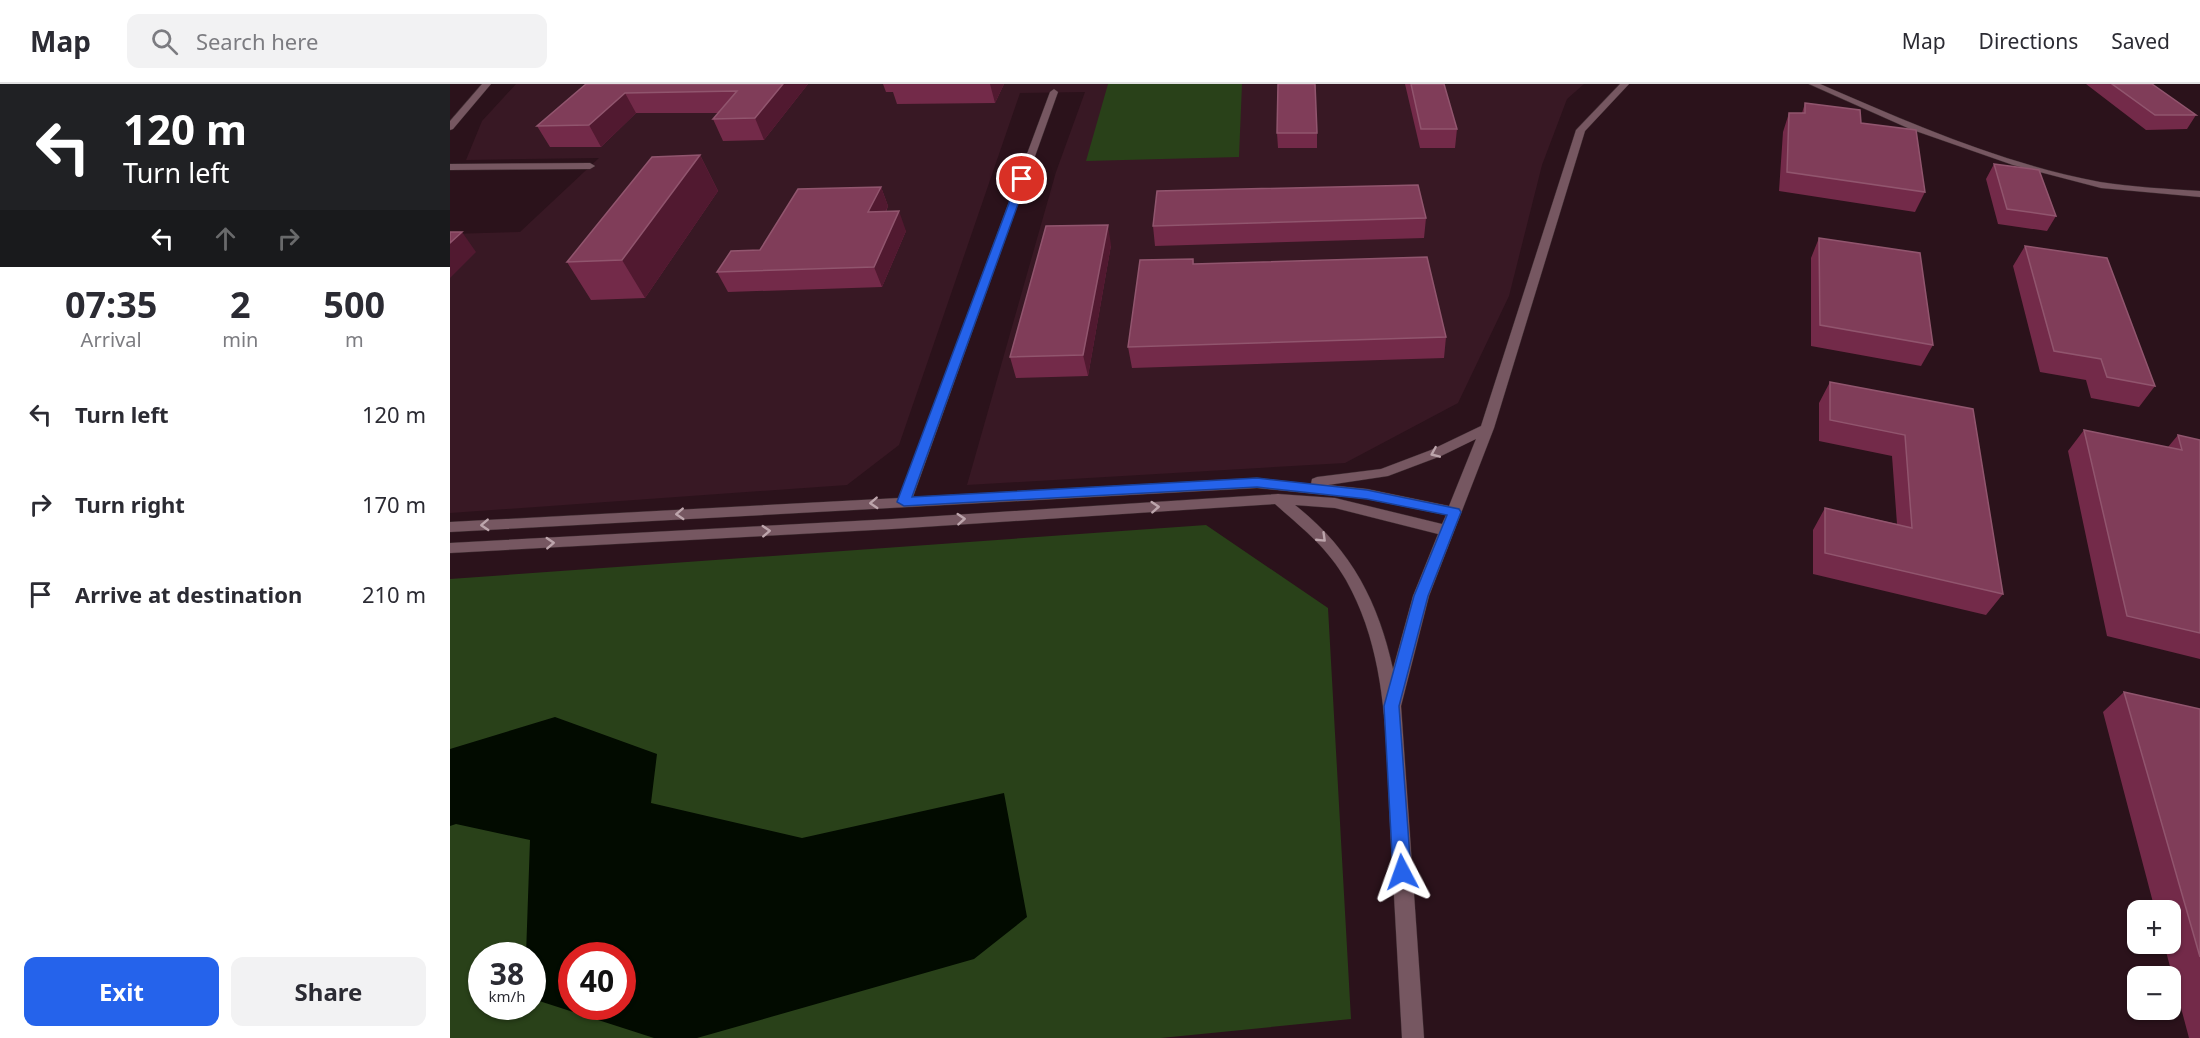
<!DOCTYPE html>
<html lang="en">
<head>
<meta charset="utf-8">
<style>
  :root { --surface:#fff; --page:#f2f2f3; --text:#2b2b33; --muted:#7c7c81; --line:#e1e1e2; --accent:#2563eb }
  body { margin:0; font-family:"Noto Sans",sans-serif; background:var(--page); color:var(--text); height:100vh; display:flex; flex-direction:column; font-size:22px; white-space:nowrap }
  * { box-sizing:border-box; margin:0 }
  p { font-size:20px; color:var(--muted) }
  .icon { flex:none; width:33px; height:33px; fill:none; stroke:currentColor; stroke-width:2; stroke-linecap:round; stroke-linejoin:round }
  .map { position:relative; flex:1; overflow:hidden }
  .panel { display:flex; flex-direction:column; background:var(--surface); width:450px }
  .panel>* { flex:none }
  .top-card { background:#202124; color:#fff; overflow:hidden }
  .tools { position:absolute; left:1677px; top:816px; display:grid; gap:12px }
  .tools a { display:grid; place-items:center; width:54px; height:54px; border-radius:12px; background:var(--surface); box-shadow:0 2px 4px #0004; font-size:30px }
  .speed { position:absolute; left:18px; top:858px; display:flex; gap:12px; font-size:30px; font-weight:700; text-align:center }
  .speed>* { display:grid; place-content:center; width:78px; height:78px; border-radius:50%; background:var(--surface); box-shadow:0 2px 4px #0004; line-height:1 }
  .speed small { font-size:15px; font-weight:400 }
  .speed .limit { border:9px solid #d22; background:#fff; color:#111 }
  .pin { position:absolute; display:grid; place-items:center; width:51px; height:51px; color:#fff; margin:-26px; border:3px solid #fff; border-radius:50%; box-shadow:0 2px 6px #0007 }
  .me { position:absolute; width:66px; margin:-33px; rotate:356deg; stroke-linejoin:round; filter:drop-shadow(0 0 4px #0008) }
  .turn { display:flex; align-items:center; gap:21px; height:126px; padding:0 24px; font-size:27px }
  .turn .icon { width:78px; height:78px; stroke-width:2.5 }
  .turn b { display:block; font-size:42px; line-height:51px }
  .lanes { display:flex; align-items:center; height:57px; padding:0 24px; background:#0003; justify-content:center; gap:30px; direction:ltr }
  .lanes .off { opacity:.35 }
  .eta { display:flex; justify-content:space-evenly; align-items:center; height:102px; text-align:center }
  .eta b { font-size:36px; font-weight:700; line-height:42px }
  .cta { display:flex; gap:12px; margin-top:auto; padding:12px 24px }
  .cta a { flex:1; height:69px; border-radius:12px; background:var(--accent); color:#fff; font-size:24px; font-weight:700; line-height:69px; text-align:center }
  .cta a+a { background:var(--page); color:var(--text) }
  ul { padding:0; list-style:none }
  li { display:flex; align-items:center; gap:18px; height:90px; padding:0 24px }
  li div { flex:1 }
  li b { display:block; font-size:22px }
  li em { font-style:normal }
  header { display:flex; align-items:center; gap:36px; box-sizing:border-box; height:84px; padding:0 30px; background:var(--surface); border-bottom:2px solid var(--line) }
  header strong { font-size:28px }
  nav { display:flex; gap:33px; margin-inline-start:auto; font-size:21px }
  .search { width:420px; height:54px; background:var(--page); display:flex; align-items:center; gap:15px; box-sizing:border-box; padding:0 21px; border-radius:12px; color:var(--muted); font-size:22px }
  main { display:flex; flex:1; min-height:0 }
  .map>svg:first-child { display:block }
  .built { fill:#381824 }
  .green { fill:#294119; fill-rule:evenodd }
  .water { fill:#020b00; fill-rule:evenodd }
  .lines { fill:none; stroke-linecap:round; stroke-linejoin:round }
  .minor-casing { stroke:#3e2c31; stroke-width:1 }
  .minor { fill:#765761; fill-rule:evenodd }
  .wall { fill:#732a49 }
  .shaded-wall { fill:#511930 }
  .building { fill:#803d59; stroke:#91556e; stroke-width:1.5 }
  .oneway { stroke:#bda5ac }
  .route { fill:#2563eb; stroke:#184099; stroke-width:1.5 }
</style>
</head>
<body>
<header>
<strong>Map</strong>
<div class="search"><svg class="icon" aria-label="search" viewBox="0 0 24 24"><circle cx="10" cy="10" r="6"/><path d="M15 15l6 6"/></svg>Search here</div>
<nav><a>Map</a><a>Directions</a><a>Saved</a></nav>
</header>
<main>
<section class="panel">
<div class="top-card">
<div class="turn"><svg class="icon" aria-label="left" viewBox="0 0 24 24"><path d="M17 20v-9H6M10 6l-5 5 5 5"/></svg><div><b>120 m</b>Turn left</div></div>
<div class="lanes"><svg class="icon" aria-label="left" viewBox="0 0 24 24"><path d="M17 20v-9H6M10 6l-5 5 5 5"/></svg><svg class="icon off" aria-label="ahead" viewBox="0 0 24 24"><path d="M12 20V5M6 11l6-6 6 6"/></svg><svg class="icon off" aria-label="right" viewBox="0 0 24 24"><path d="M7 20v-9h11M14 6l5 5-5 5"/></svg></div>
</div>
<div class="eta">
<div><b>07:35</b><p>Arrival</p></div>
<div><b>2</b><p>min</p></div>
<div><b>500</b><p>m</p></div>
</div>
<ul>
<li><svg class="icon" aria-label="left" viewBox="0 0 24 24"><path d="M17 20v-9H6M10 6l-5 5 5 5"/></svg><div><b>Turn left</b></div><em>120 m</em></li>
<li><svg class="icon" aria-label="right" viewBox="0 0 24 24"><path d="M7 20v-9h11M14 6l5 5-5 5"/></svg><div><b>Turn right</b></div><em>170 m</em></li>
<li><svg class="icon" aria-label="arrive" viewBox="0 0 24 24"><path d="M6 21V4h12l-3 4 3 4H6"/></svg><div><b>Arrive at destination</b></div><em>210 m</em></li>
</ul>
<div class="cta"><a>Exit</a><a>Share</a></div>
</section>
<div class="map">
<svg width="1750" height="954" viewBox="0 0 1750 954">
  <rect width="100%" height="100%" fill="#2b121b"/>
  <path class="built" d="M66 0H1134L1117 15 1092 81 1059 212 1008 319 895 379 517 401 606 88 635 8 570 9 449 361 397 401 0 429V150L70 148 149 74 16 76 32 37Z"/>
  <path class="green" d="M658 0H792L789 73 636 77Z
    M756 441 878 524 901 935 711 954H0V495ZM32 872H82V922H32ZM122 872H172V922H122Z"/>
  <path class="water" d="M105 633 207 670 201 719 352 754 554 709 577 833 524 875 247 954H204L83 915 82 872 76 871 80 756 6 740 0 742V665ZM122 872H172V922H122Z"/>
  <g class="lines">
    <defs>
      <path id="minor" d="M32 0H41L3 45 0 46V37Z
        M1170 0H1179L1135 47 1044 344 979 512 951 622 974 954H952C948 883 944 811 940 740 936 658 938 570 896 496 878 464 852 444 825 420L442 445 0 469V459L442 435 828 410 885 414 992 440 996 431 917 415 807 404 0 448V438L449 414 600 8 604 5 608 8 463 413 807 394 861 400 862 395 867 393 931 385 981 366 1031 342 1126 46ZM1026 355 999 422 917 405 878 401 938 392 991 372ZM845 421 885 424 988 450 963 512 943 585C928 517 901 465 845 421Z
        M1359 0H1370C1460 39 1553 80 1650 98 1683 103 1717 105 1750 107V113L1651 104 1563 81 1460 45Z
        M0 80 140 79 145 82 140 85 0 86Z"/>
    </defs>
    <use href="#minor" class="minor-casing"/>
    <use href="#minor" class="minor"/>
  </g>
  <path class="wall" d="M136 0H358L314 56 273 57 263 35 269 29H186L151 63H100L87 42Z
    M433 0H554L545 19 447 20 443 8H436Z
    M955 0H994L1007 45 1005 64H970Z
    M1636 0H1702L1746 31 1737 45 1696 46Z
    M1355 19 1411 39 1475 108 1465 128 1329 107 1333 48 1339 29H1352Z
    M827 49H867V64H828Z
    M250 71 268 107 195 214 141 216 117 178Z
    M1544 80 1606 132 1597 147 1548 140 1536 95Z
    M431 103 438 122 436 128 456 147 432 203 278 208 267 188Z
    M976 134 974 154 705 162 703 142Z
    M1369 154 1483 261 1471 282 1361 262V174Z
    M661 161 638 292 566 294 560 273Z
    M1575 162 1705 302 1689 323 1641 314 1636 296 1590 288 1563 182Z
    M743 175 744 180 996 253 994 274 682 284 678 263Z
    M1380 298 1523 325 1553 510 1536 531 1363 490V446L1375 424 1447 440 1442 372 1369 357V319Z
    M1634 346 1718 363 1728 351 1750 356V575L1657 552 1618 367Z
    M1674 608 1750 625V954H1739L1714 860H1720V826H1705L1653 628Z"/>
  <path class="shaded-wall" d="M333 0H358L314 56 305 34Z
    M540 0H554L545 19Z
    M175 9 186 29 151 63 139 41Z
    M250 71 268 107 195 214 172 176Z
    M431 103 438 122 426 148 418 128Z
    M449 127 456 147 432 203 424 183Z
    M658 141 661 161 638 292 633 271Z
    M12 148 26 168 0 194V159Z"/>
  <path class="building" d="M136 0H333L305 34 263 35 287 7 175 9 139 41 87 42Z
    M828 0H865L867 49H827Z
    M961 0H994L1007 45H971Z
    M1662 0H1702L1746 31H1705Z
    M1355 19 1410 26 1411 39 1466 46 1475 108 1337 88 1339 29H1355Z
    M250 71 172 176 117 178 202 73Z
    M1544 80 1589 86 1606 132 1557 125Z
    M968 101 976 134 703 142 707 107Z
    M431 103 418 128 449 127 424 183 267 188 281 167 310 166 348 105Z
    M658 141 633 271 560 273 596 142Z
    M0 148H12L0 159Z
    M1369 154 1470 169 1483 261 1370 241Z
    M1575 162 1657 174 1705 302 1657 293 1651 275 1604 267Z
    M977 173 996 253 678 263 690 176 743 175V180Z
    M1380 298 1523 325 1553 510 1375 469V424L1462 444 1455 351 1380 336Z
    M1634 346 1732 366 1728 351 1750 356V549L1677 532Z
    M1674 608 1750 625V873Z"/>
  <defs><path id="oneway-chevron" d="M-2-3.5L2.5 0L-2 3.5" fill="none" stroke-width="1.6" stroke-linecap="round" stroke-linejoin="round" transform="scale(1.5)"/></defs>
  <g class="oneway">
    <use href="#oneway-chevron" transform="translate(985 369) rotate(157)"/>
    <use href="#oneway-chevron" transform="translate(424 419) rotate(177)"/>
    <use href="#oneway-chevron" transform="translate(705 423) rotate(-4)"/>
    <use href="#oneway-chevron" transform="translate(230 430) rotate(177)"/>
    <use href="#oneway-chevron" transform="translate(511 435) rotate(-4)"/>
    <use href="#oneway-chevron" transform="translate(35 441) rotate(177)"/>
    <use href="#oneway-chevron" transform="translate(316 447) rotate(-3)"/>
    <use href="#oneway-chevron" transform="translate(872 454) rotate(44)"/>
    <use href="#oneway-chevron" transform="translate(100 459) rotate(-3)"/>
  </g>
  <path class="route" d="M572 92 577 95 462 413 807 394 917 406 1009 425 1011 428 978 512 949 622 961 788 958 794 952 796 946 794 943 788 934 622 964 512 997 431 917 415 807 403 454 422 447 418 568 95Z"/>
</svg>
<div class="tools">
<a>+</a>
<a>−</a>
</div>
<div class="speed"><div>38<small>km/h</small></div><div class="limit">40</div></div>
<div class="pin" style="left:572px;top:95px;background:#d93025"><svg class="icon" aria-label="arrive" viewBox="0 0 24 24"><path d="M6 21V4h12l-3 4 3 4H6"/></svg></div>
<svg class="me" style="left:952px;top:788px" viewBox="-20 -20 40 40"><path d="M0-17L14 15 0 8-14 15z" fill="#2563eb" stroke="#fff" stroke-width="4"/></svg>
</div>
</main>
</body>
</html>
